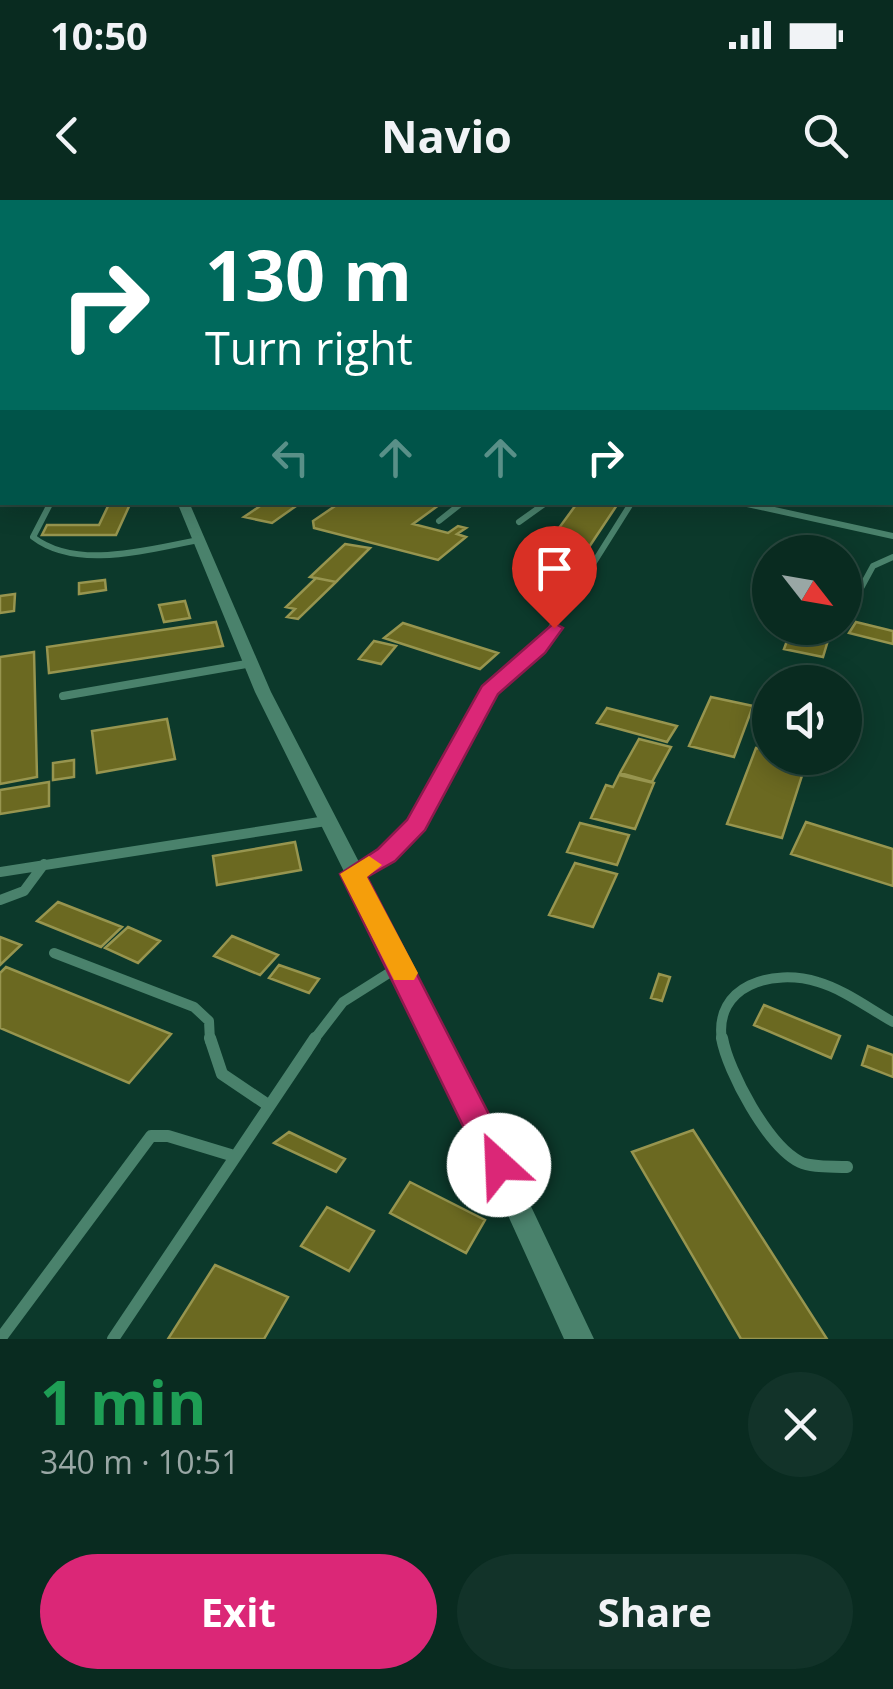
<!DOCTYPE html>
<html lang="en">
<head>
<meta charset="utf-8">
<style>
  :root { --surface:#092b20; --page:#123329; --text:#f1f3f6; --muted:#99a7a5; --line:#29473e; --accent:#db2777 }
  body { margin:0; font-family:"Open Sans",sans-serif; background:var(--page); color:var(--text); height:100vh; display:flex; flex-direction:column; font-size:38px; white-space:nowrap }
  * { box-sizing:border-box; margin:0 }
  p { font-size:32px; color:var(--muted) }
  .icon { flex:none; width:55px; height:55px; fill:none; stroke:currentColor; stroke-width:2; stroke-linecap:round; stroke-linejoin:round }
  .map { position:relative; height:1139px; overflow:hidden }
  .side { display:flex; flex-direction:column; background:var(--surface); flex:1 }
  .side>* { flex:none }
  .guide { position:absolute; left:0px; top:0px; width:895px; height:305px; box-shadow:0 5px 25px #0003,0 0 0 2px var(--line); background:#00695c; color:#fff; overflow:hidden }
  .needle { width:65px; rotate:121deg }
  .buttons { position:absolute; left:752px; top:335px; display:grid; gap:20px }
  .buttons a { display:grid; place-items:center; width:110px; height:110px; border-radius:50%; background:var(--surface); box-shadow:0 5px 25px #0003,0 0 0 2px var(--line); font-size:50px }
  .pin { position:absolute; display:grid; place-items:center; width:85px; height:85px; color:#fff; margin:-102px -42px; border-radius:50% 50% 50% 0; rotate:-45deg; box-shadow:0 0 10px #0007 }
  .pin .icon { rotate:45deg }
  .me { position:absolute; width:110px; margin:-55px; rotate:335deg; stroke-linejoin:round; filter:drop-shadow(0 0 8px #0008) }
  .turn { display:flex; align-items:center; gap:35px; height:210px; padding:0 40px; font-size:45px }
  .turn .icon { width:130px; height:130px; stroke-width:2.5 }
  .turn b { display:block; font-size:70px; line-height:85px }
  .lanes { display:flex; align-items:center; height:95px; padding:0 40px; background:#0003; justify-content:center; gap:50px; direction:ltr }
  .lanes .off { opacity:.35 }
  .round { display:grid; place-items:center; flex:none; width:105px; height:105px; border-radius:52px; background:var(--page) }
  .summary { display:flex; align-items:center; justify-content:space-between; height:170px; padding:0 40px }
  h1 { font-size:60px; font-weight:700; line-height:75px; color:#1e9e55 }
  .button { display:flex; gap:20px; margin-top:auto; padding:20px 40px }
  .button a { flex:1; height:115px; border-radius:60px; background:var(--accent); color:#fff; font-size:40px; font-weight:700; line-height:115px; text-align:center }
  .button a+a { background:var(--page); color:var(--text) }
  .status { display:flex; justify-content:space-between; align-items:center; height:70px; padding:0 50px; background:var(--surface); direction:ltr }
  .status svg { height:28px; fill:currentColor }
  header { display:flex; justify-content:space-between; align-items:center; height:130px; padding:0 40px; background:var(--surface); font-size:45px; font-weight:700 }
  .map>svg:first-child { display:block }
  .building { fill:#6b6921; stroke:#97954f; stroke-width:2.5 }
  .lines { fill:none; stroke-linecap:round; stroke-linejoin:round }
  .service-far3 { stroke:#4a826c; stroke-width:6 }
  .service-far2 { stroke:#4a826c; stroke-width:8 }
  .service-far1 { stroke:#4a826c; stroke-width:10 }
  .service { stroke:#4a826c; stroke-width:12 }
  .minor { fill:#4a826c; fill-rule:evenodd }
  .route { fill:#db2777; stroke:#8e194d; stroke-width:2.5 }
  .slow { fill:#f59e0b }
</style>
</head>
<body>
<div class="status"><b>10:50</b><svg viewBox="0 0 49 12"><path d="M0 12V9h3v3zM5 12V6h3v6zM10 12V3h3v9zM15 12V0h3v12zM26 1h20v11H26zM47 4h2v5h-2z"/></svg></div>
<header><svg class="icon" aria-label="back" viewBox="0 0 24 24"><path d="M15 5l-7 7 7 7"/></svg>Navio<svg class="icon" aria-label="search" viewBox="0 0 24 24"><circle cx="10" cy="10" r="6"/><path d="M15 15l6 6"/></svg></header>
<div class="map">
<svg width="893" height="1139" viewBox="0 0 893 1139">
  <rect width="100%" height="100%" fill="#0c392b"/>
  <path class="building" d="M60 302H131L116 335H42L47 325H99L109 304Z
    M266 302H289L296 306 272 323 244 317Z
    M341 302H443L413 324 448 333 458 326 466 328 457 334 466 337 438 360 314 328 313 321Z
    M578 302H619L587 350 548 343Z
    M345 344 370 348 336 382 310 377Z
    M316 378 336 382 298 419 287 417 295 409 286 407Z
    M105 380 106 390 79 394V383Z
    M15 394 14 411 0 413V396Z
    M185 401 190 418 164 422 159 405Z
    M216 422 223 446 49 473 47 447Z
    M856 422 893 431V444L849 433Z
    M403 423 498 453 480 469 384 438Z
    M791 430 829 437 823 457 784 449Z
    M374 441 396 446 381 464 359 459Z
    M34 452 37 577 0 584V457Z
    M711 497 753 506 734 557 689 546Z
    M607 508 677 526 667 542 597 523Z
    M167 519 175 559 97 573 92 531Z
    M639 539 671 547 652 582 620 573Z
    M756 548 770 551V558L807 560 782 638 727 624Z
    M74 560V577L53 580V563Z
    M619 575 654 583 635 629 591 618 606 585 613 587Z
    M49 582V606L0 614V590Z
    M806 622 893 649V686L791 654Z
    M580 623 629 635 617 665 567 652Z
    M295 642 301 670 217 685 213 656Z
    M575 663 617 674 593 727 549 715Z
    M58 702 122 727 101 747 37 721Z
    M128 727 160 741 138 763 105 748Z
    M232 736 278 755 260 775 214 756Z
    M0 737 21 745 0 765Z
    M279 765 319 779 309 793 269 778Z
    M6 767 171 834 129 883 0 828V773Z
    M659 774 670 777 662 801 651 798Z
    M764 805 840 836 831 858 754 825Z
    M868 846 893 855V877L862 865Z
    M693 930 827 1139H741L632 952Z
    M289 932 345 959 336 972 274 943Z
    M410 982 485 1020 466 1053 390 1013Z
    M327 1007 374 1031 349 1071 301 1046Z
    M215 1065 288 1097 264 1139H168Z"/>
  <g class="lines">
    <path class="service-far3" d="M738 302 893 336
      M49 306 33 337C77 371 149 349 199 340
      M439 321 463 302
      M519 322 547 302
      M848 412 873 366 893 357
      M559 418 632 302"/>
    <path class="service-far2" d="M63 496 252 463
      M428 604 489 490 544 441 560 415"/>
    <path class="service-far1" d="M0 672 326 621
      M353 674C386 655 411 636 429 602
      M0 700 24 691 44 664
      M54 753 194 807 209 821 210 841
      M313 841 343 802 400 766
      M722 841C713 785 773 768 818 782 843 789 870 809 893 822"/>
    <path class="service" d="M210 838 222 874 268 905
      M722 838C728 872 768 946 800 962 812 968 833 966 847 967
      M0 1139 151 936H168L234 956
      M113 1139 315 838"/>
    <path class="minor" d="M177 302H189L271 492 462 861 594 1139H564L438 861 255 492Z"/>
  </g>
  <linearGradient id="sky" x2="0" y2="1"><stop stop-color="#071f18"/><stop offset="0.49" stop-color="#2e5455"/><stop offset="1" stop-color="#2e5455" stop-opacity="0"/></linearGradient>
  <rect width="893" height="313" fill="url(#sky)"/>
  <path class="route" d="M554 423 563 428 545 453 498 494 425 630 395 661 367 677 515 965 511 975 499 980 487 975 340 674 378 649 407 620 482 486Z"/>
  <path class="slow" d="M369 656 382 665 367 677 418 773 414 780H394L340 674Z"/>
</svg>
<div class="buttons">
<a><svg class="needle" viewBox="-14 -14 28 28"><path d="M0-13l5 13h-10z" fill="#e53935"/><path d="M0 13l5-13h-10z" fill="#99a7a5"/></svg></a>
<a><svg class="icon" aria-label="sound" viewBox="0 0 24 24"><path d="M4 9h4l5-4v14l-5-4H4zM17 9q2 3 0 6"/></svg></a>
</div>
<div class="pin" style="left:554px;top:428px;background:#d93025"><svg class="icon" aria-label="arrive" viewBox="0 0 24 24"><path d="M6 21V4h12l-3 4 3 4H6"/></svg></div>
<svg class="me" style="left:499px;top:965px" viewBox="-20 -20 40 40"><circle r="19" fill="#fff"/><path d="M0-13L10 11 0 6-10 11z" fill="#db2777"/></svg>
<div class="guide">
<div class="turn"><svg class="icon" aria-label="right" viewBox="0 0 24 24"><path d="M7 20v-9h11M14 6l5 5-5 5"/></svg><div><b>130 m</b>Turn right</div></div>
<div class="lanes"><svg class="icon off" aria-label="left" viewBox="0 0 24 24"><path d="M17 20v-9H6M10 6l-5 5 5 5"/></svg><svg class="icon off" aria-label="ahead" viewBox="0 0 24 24"><path d="M12 20V5M6 11l6-6 6 6"/></svg><svg class="icon off" aria-label="ahead" viewBox="0 0 24 24"><path d="M12 20V5M6 11l6-6 6 6"/></svg><svg class="icon" aria-label="right" viewBox="0 0 24 24"><path d="M7 20v-9h11M14 6l5 5-5 5"/></svg></div>
</div>
</div>
<section class="side">
<div class="summary"><div><h1>1 min</h1><p>340 m · 10:51</p></div><a class="round"><svg class="icon" aria-label="close" viewBox="0 0 24 24"><path d="M6 6l12 12M18 6L6 18"/></svg></a></div>
<div class="button"><a>Exit</a><a>Share</a></div>
</section>
</body>
</html>
